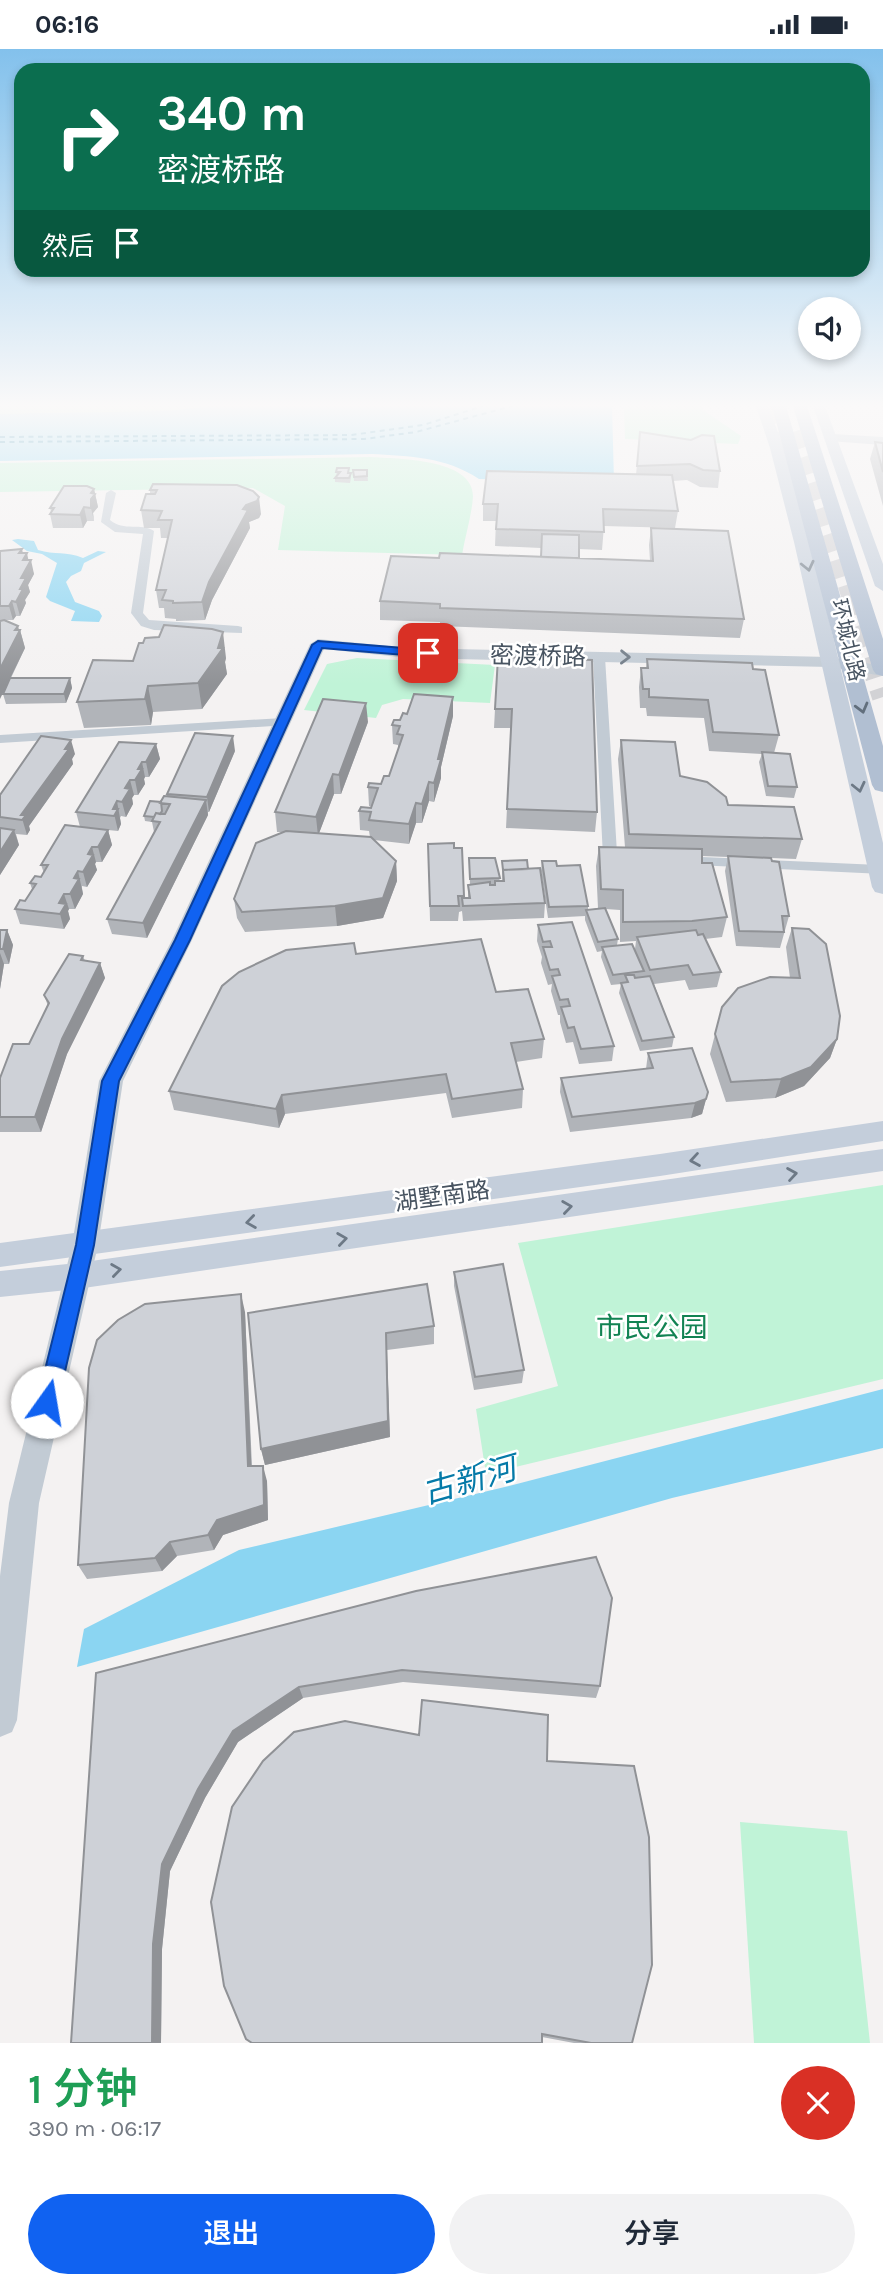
<!DOCTYPE html>
<html lang="zh">
<head>
<meta charset="utf-8">
<style>
  :root { --surface:#fff; --page:#f2f2f3; --text:#1f2937; --muted:#747a83; --accent:#1062f1 }
  body { margin:0; font-family:Karla,"Noto Sans SC",sans-serif; background:var(--page); color:var(--text); height:100vh; display:flex; flex-direction:column; font-size:26px; white-space:nowrap }
  * { box-sizing:border-box; margin:0 }
  p { font-size:23px; color:var(--muted) }
  .icon { flex:none; width:38px; height:38px; fill:none; stroke:currentColor; stroke-width:2; stroke-linecap:round; stroke-linejoin:round }
  .map { position:relative; height:1994px; overflow:hidden }
  .panel { display:flex; flex-direction:column; background:var(--surface); flex:1 }
  .panel>* { flex:none }
  .hud { position:absolute; left:14px; top:14px; width:856px; height:214px; border-radius:21px; box-shadow:0 4px 10px #0003; background:#0b6e4f; color:#fff; overflow:hidden }
  .tools { position:absolute; left:798px; top:248px; display:grid; gap:14px }
  .tools a { display:grid; place-items:center; width:63px; height:63px; border-radius:50%; background:var(--surface); box-shadow:0 4px 10px #0003; font-size:35px }
  .pin { position:absolute; display:grid; place-items:center; width:60px; height:60px; color:#fff; margin:-30px; border-radius:14px; box-shadow:0 4px 10px #0006 }
  .me { position:absolute; width:77px; margin:-38px; rotate:13deg; stroke-linejoin:round; filter:drop-shadow(0 0 5px #0008) }
  .turn { display:flex; align-items:center; gap:24px; height:147px; padding:0 28px; font-size:32px }
  .turn .icon { width:91px; height:91px; stroke-width:2.5 }
  .turn b { display:block; font-size:49px; line-height:60px }
  .then { display:flex; align-items:center; height:66px; padding:0 28px; background:#0003; gap:14px; font-size:26px }
  .round { display:grid; place-items:center; flex:none; width:74px; height:74px; border-radius:37px; background:var(--page) }
  .headline { display:flex; align-items:center; justify-content:space-between; height:119px; padding:0 28px }
  h1 { font-size:42px; font-weight:600; line-height:52px; color:#1e9e55 }
  .action { display:flex; gap:14px; margin-top:auto; padding:14px 28px }
  .action a { flex:1; height:80px; border-radius:42px; background:var(--accent); color:#fff; font-size:28px; font-weight:600; line-height:80px; text-align:center }
  .action a+a { background:var(--page); color:var(--text) }
  .status { display:flex; justify-content:space-between; align-items:center; height:49px; padding:0 35px; background:var(--surface); direction:ltr }
  .status svg { height:19px; fill:currentColor }
  .map>svg:first-child { display:block }
  .green { fill:#c0f3d7 }
  .water { fill:#8bd5f2 }
  .lines { fill:none; stroke-linecap:round; stroke-linejoin:round }
  .ferry { stroke:#057aa8; stroke-width:2; stroke-dasharray:5 4.5; stroke-linecap:butt }
  .trunk-tunnel-far1 { stroke:#d2d2d5; stroke-width:18; stroke-dasharray:18 9; stroke-linecap:butt }
  .trunk-tunnel { stroke:#d2d2d5; stroke-width:22; stroke-dasharray:22 11; stroke-linecap:butt }
  .minor { fill:#c2cbd4; fill-rule:evenodd }
  .tertiary { fill:#c2cbd4; fill-rule:evenodd }
  .secondary { fill:#c4cedb; fill-rule:evenodd }
  .primary { fill:#b1bfd2; fill-rule:evenodd }
  .wall { fill:#b1b4b9; fill-rule:evenodd }
  .shaded-wall { fill:#909296 }
  .building { fill:#ced1d7; stroke:#909296; stroke-width:2 }
  .oneway { stroke:#6d7986 }
  .oneway2 { stroke:#6d7884 }
  .oneway3 { stroke:#626f7d }
  .route { fill:#1062f1; stroke:#0a409d; stroke-width:2 }
  .labels { text-anchor:middle; stroke-width:5; stroke-linejoin:round; paint-order:stroke }
  .far-street-label { font-size:21px; fill:#485461; stroke:#fff }
  .street-label { font-size:24px; fill:#485461; stroke:#fff }
  .near-park-label { font-size:28px; fill:#128353; stroke:#fff }
  .near-water-label { font-size:32px; font-style:italic; fill:#057aa8; stroke:#fff }
</style>
</head>
<body>
<div class="status"><b>06:16</b><svg viewBox="0 0 49 12"><path d="M0 12V9h3v3zM5 12V6h3v6zM10 12V3h3v9zM15 12V0h3v12zM26 1h20v11H26zM47 4h2v5h-2z"/></svg></div>
<div class="map">
<svg width="883" height="1994" viewBox="0 0 883 1994">
  <rect width="100%" height="100%" fill="#f4f2f2"/>
  <path class="green" d="M0 357H220C147 367 73 365 0 365Z
    M702 357 703 361 741 387 738 395 625 390 624 359 612 358Z
    M371 408C397 410 473 409 473 447 472 466 465 487 462 506L278 501 285 457 253 439 0 443V414Z
    M357 609 495 616 490 654 403 650 382 656 376 669 304 661 327 615Z
    M883 1136V1330L486 1425 476 1360 558 1337 518 1194Z
    M740 1773 847 1782 870 1994H754Z"/>
  <path class="water" d="M220 357H612L614 433 479 430C446 408 410 407 371 405L0 412V365L162 362Z
    M18 490 34 492 38 501C55 506 66 502 83 509L98 502 106 503 84 514 81 522 71 527 66 533 75 553 99 562 102 567 99 573 71 572 75 562 50 552 46 548 57 514 42 505 27 502 12 491Z
    M883 1340V1399L672 1449 77 1618 84 1580 239 1501 509 1437Z"/>
  <g class="lines">
    <path class="ferry" d="M0 388 351 386 423 376 483 357
      M0 393 364 390 416 383 512 357"/>
    <path class="trunk-tunnel-far1" d="M771 357 788 414
      M796 382 850 546"/>
    <path class="trunk-tunnel" d="M849 545 883 648"/>
    <path class="minor" d="M111 441 116 444 110 471C124 483 141 473 154 482L143 564 149 571 238 577 242 578V584L154 581 141 577 131 564 143 485 115 483 101 473 106 444Z
      M599 604 605 608 617 804 629 806 632 809 624 814 605 811 603 808 593 608Z
      M283 669 288 670V676L0 694V686Z
      M680 807 879 816 883 817V825L675 815 672 812Z"/>
    <path class="tertiary" d="M833 385 883 388V396L829 392 827 389Z
      M318 590 409 599 830 608 883 617V627L830 618 409 609 324 600 192 891 123 1032 98 1196 39 1454 17 1671 12 1683 0 1688V1527L9 1454 72 1196 99 1032 172 891 310 595Z"/>
    <path class="secondary" d="M756 357H768L784 399 810 493 883 794V845L875 843 872 838 794 493 770 399Z
      M813 357H825L883 515V542L875 537Z
      M883 1072V1092L660 1127 0 1218V1194L660 1105Z
      M883 1100V1122L77 1240 0 1248V1222L77 1214Z"/>
    <path class="primary" d="M772 357H786L883 697V743L875 741 872 736Z
      M793 357H807L883 590V627L876 625 873 621Z"/>
  </g>
  <path class="wall" d="M640 383 720 422 718 439 700 438 687 431 673 432 678 462 675 479 604 477 602 501 579 500V509L650 512 649 496 651 479 744 570 740 589 440 577V573L380 571V552L439 509 541 508V499L495 497 496 472H483V455L636 426Z
    M875 393 883 394V457L870 410Z
    M353 421H367L368 432H354Z
    M336 423 351 424V429L350 434 335 433V429L337 427Z
    M153 435 261 465 259 469 249 473 250 479 212 551 205 571 176 572V570L165 569 164 559H159L156 541 168 489H161L160 479H144L141 461 150 445V441Z
    M94 440 98 458 93 464 94 472H87L83 479H53L50 465 51 463 50 459Z
    M0 502 23 504 28 511 34 525 28 536 30 543 25 551 26 554 20 567H16L13 571H0Z
    M18 577 19 581H20L25 599 11 629H70L72 639 66 654 6 655 3 645Z
    M226 609 225 613 227 625 202 660 153 663 151 676 84 679 77 653 133 612Z
    M647 610 753 620 779 686 774 704 797 738 794 749 766 747 759 713 762 705 709 702 704 669 647 667 646 659H640L639 638 641 619H646Z
    M592 611 597 763 595 783 506 779 511 679H494L495 660Z
    M453 667 441 718V729L434 753 429 752 422 774H416L409 795 374 791 396 812 397 832 383 869 337 877 245 883 237 869 234 850 283 783H277L275 763 368 673 341 745H334L319 784 370 788 369 782 360 781 359 762 371 759 372 758 369 757 368 738 381 735 389 727 398 700V696L393 695 392 676 400 671Z
    M621 691 728 756 802 790 796 810 771 809 789 867 780 899 736 897 725 822 728 808 702 807V814L727 868 722 888 705 890 721 923 717 938 689 941 685 931 654 935 674 988 672 998 640 1002 619 944 621 935 611 936 601 908 602 902 597 903 585 871V867L548 869 541 822 542 812 557 817 588 857V861L598 859 596 817 599 798H625L618 710ZM606 860 620 861V893L636 892 635 900 617 896 618 890Z
    M156 695 160 710 149 728H145L144 730 145 735 138 746H134L132 749 133 755 126 768 121 767 120 769 121 775 118 782 108 781 112 796 102 813H96L95 815 97 821 87 838 82 837V839L83 845 75 860H69L68 862 70 870 64 880 20 875 15 860 25 852 32 840 30 834 41 828 44 824 41 816 80 778 76 763Z
    M235 702 209 763H208V766L147 889 112 885 107 870 154 783 152 773 145 772 144 767 167 747V745Z
    M75 705 72 710 73 715 29 777 30 781 27 786 16 785 19 796 0 826V746Z
    M428 795 454 799H462L464 849H468V836H470L469 809 500 829 499 832H502V812L528 820 545 854 544 869 463 872 462 862 459 863 458 872H430Z
    M572 873 614 997 612 1012 579 1015 573 993 566 994 560 973V966H558L551 942 552 935 548 936 541 914 542 908 537 892 538 876Z
    M792 879 837 990 830 1009 804 1037 775 1049 726 1053 710 1005 722 958 790 929 786 898Z
    M0 881H7L13 896 9 915H4L0 940Z
    M356 905 496 943 544 990 542 1009 516 1013 523 1040 522 1059 452 1069 446 1044 285 1065 279 1079 174 1061 169 1042Z
    M83 907 85 912 100 914 105 929 67 1005 41 1083H0V1029L29 995 48 957 44 946Z
    M648 1004 708 1043 702 1065 691 1069 570 1083 560 1043 561 1029 646 1020Z
    M454 1223 524 1321 522 1334 474 1341 454 1237Z
    M245 1263 252 1417 267 1432 268 1471 223 1486 214 1501 177 1507 162 1522 87 1530 78 1516Z
    M248 1264 434 1277V1295L387 1301 390 1388 265 1416 261 1400Z
    M416 1542 600 1637 596 1649 403 1633 303 1649 238 1693 205 1749 170 1822 162 1900 161 1994H71L96 1624Z
    M547 1712 632 1994H574L542 1988Z"/>
  <path class="shaded-wall" d="M94 440 98 458 93 464 94 472 91 459V444Z
    M259 448 261 465 259 469 249 473 250 479 212 551 205 571 202 553 209 533 246 456Z
    M84 458 87 472 83 479 80 466Z
    M22 500 24 509 27 504 29 514 31 511 34 525 28 536 30 543 25 551 26 554 20 567 16 553 20 540 21 529 19 504Z
    M12 552 16 567 13 571 9 557Z
    M18 577 19 583 20 581 25 599 0 650V620Z
    M223 583 226 609 225 613 227 625 202 660 198 634 218 599Z
    M70 629 72 639 66 654 64 645Z
    M148 637 153 663 151 676 145 650Z
    M453 648V667L441 718V729L434 753V734L438 710Z
    M366 654 368 673 341 745 339 726Z
    M233 687 235 702 209 763 207 748Z
    M71 691 75 705 72 710 73 715 29 777 30 781 27 786 21 766Z
    M156 695 160 710 149 728 146 713Z
    M142 713 145 728 144 730 145 735 138 746 135 731 138 720Z
    M333 725 334 745 318 787 316 768Z
    M130 731 134 746 132 749 133 755 126 768 122 753 125 739Z
    M429 733V752L422 774V755Z
    M206 751 208 766 147 889 143 874Z
    M117 752 121 775 118 782 113 760Z
    M416 754V774L409 795V775Z
    M14 781 19 796 0 826V803Z
    M108 781 112 796 102 813 98 798Z
    M92 798 96 813 95 815 97 821 87 838 83 823 88 805Z
    M396 812 397 832 383 869 337 877 335 857Z
    M78 822 83 845 75 860 70 845 74 829Z
    M64 845 69 860 68 862 70 870 64 880 60 865 59 854Z
    M7 881 13 896 9 915 3 900Z
    M0 904 4 915 0 940Z
    M100 914 105 929 67 1005 41 1083 35 1068 62 990Z
    M837 990 830 1009 804 1037 775 1049 781 1030Z
    M708 1043 702 1065 691 1069 695 1054Z
    M282 1046 285 1065 279 1079 276 1060Z
    M241 1245 245 1263 252 1432 248 1417Z
    M386 1284 390 1388 265 1416 261 1400Z
    M263 1417 267 1432 268 1471 223 1486 214 1501 208 1486 217 1471Z
    M170 1493 177 1507 162 1522 155 1509Z
    M299 1638 303 1649 238 1693 205 1749 170 1822 162 1900 161 1994H152L153 1895 162 1815 198 1740 233 1682Z"/>
  <path class="building" d="M640 383 691 391 702 386 714 387 720 422 703 421 690 415 637 417Z
    M875 393 883 394V423Z
    M337 419H349L348 424H351L349 429H335L340 423H336Z
    M353 421H367V427L354 428Z
    M487 422 672 426 678 462 603 460 604 483 496 480 498 455H483Z
    M153 435 237 436 253 442 259 448 257 452 246 456 243 460 248 461 209 533 202 553 173 554V552L162 551 166 541H156L172 471H158L162 462 141 461 146 445H155L157 441H150Z
    M64 437H87L94 440 91 444 95 445 91 450V459L84 458 80 466 50 465 54 459H50Z
    M651 479 728 482 744 570 440 559V555L380 552 391 507 439 509 440 504 653 512Z
    M542 485 579 486V509L541 508Z
    M22 500 19 504H27L23 511H31L21 529H26L20 540H23L16 553 12 552 9 557H0V502Z
    M4 571 18 577 15 581H20L0 620V572Z
    M164 576 212 580 223 583 218 599H223L198 634 148 637 145 650 77 653 93 611 133 612 139 594H143L145 589 159 588Z
    M498 608 592 611 597 763 507 760 512 660H495Z
    M647 610 752 614 753 620 765 621 779 686 713 683 708 651 649 648V640H643L641 619H648Z
    M10 629H70L64 645H3Z
    M414 645 453 648 438 710H441L434 734 429 733 422 755 416 754 409 775 369 771 371 763 359 762 361 758 371 759 378 739 368 738 369 734 381 735 384 727H389L403 686 397 685 400 677 392 676 394 671H400L403 664 407 665Z
    M323 650 366 654 339 726 333 725 316 768 275 763Z
    M195 684 233 687 207 748 167 745Z
    M41 687 71 691 65 700H69L21 766H26L22 771 0 768V746Z
    M621 691 675 693 680 727 707 733 726 748 728 756 794 758 802 790 629 785Z
    M119 693 156 695 146 713H142L138 720H142L135 731H130L125 739 130 740 122 753 117 752 113 760H118L114 767 76 763Z
    M762 703 790 705 797 738 768 737Z
    M164 747 206 751 143 874 107 870 160 773 152 772 156 764 165 765 170 755 160 754Z
    M150 752 161 753 162 762 160 765 156 764 154 768 144 767Z
    M65 776 108 781 98 798H92L88 805 93 806 83 823 78 822 74 829 79 830 70 845H64L59 854 66 855 60 865 15 860 20 851 25 852 36 835 30 834 35 827 41 828 48 816H41Z
    M0 779 14 781 0 803Z
    M286 782 371 788 396 812 383 849 335 857 242 863 234 850 256 794Z
    M454 794V799H462L464 847H458L459 857H430L428 795Z
    M599 798 702 800V814H712L727 868 692 872 623 873V841L601 840Z
    M728 807 771 809 772 812 779 813 789 867H782L784 883 739 882Z
    M469 809H495L500 829 470 830Z
    M527 811 528 820 503 821 502 812Z
    M542 812H556L557 817 580 816 588 857 549 858Z
    M540 819 545 854 463 857 462 849H470L468 836 490 833V836H495V832H504L503 821Z
    M605 859 618 890 598 893 586 861Z
    M572 873 614 997 581 1000 574 978 568 979 561 958 570 957 568 950 560 951 552 927 560 926 558 920 550 921 543 898H552L550 892 543 893 538 876Z
    M792 879 809 880 826 895 840 967 837 990 811 1018 781 1030 731 1033 715 985 722 958 738 939 770 928 800 929Z
    M0 881H7L3 900H0Z
    M696 881 698 886 703 885 721 923 693 926 688 916 650 921 637 888Z
    M481 890 496 943 528 940 544 990 511 994 523 1040 452 1050 446 1025 282 1046 276 1060 169 1042 222 937 239 923 286 901 354 894 356 905Z
    M632 895 644 922 613 926 602 898Z
    M69 905 83 907 81 911 100 914 62 990 35 1068H0V1029L13 995H29L49 954 44 946Z
    M625 926H634L635 929 650 927 674 988 642 992 621 934 628 933Z
    M692 999 708 1043 706 1050 695 1054 572 1068 561 1029 653 1019 648 1004Z
    M503 1215 524 1321 475 1328 454 1223Z
    M427 1235 434 1277 386 1284 388 1372 261 1400 248 1264Z
    M241 1245 248 1417H263L264 1456 217 1471 208 1486 170 1493 155 1509 78 1516 89 1319 97 1291 118 1271 145 1255Z
    M596 1508 612 1549 600 1637 402 1621 299 1638 233 1682 198 1740 162 1815 153 1895 152 1994H71L96 1624 416 1542Z
    M422 1651 548 1666 547 1712 634 1717 649 1788 652 1916 632 1994H591L542 1985V1994H252L246 1990 224 1937 211 1853 232 1758 263 1712 294 1683 345 1672 419 1686Z"/>
  <defs><path id="oneway-chevron" d="M-2-3.5L2.5 0L-2 3.5" fill="none" stroke-width="1.6" stroke-linecap="round" stroke-linejoin="round" transform="scale(1.75)"/></defs>
  <g class="oneway">
    <use href="#oneway-chevron" transform="translate(808 517) rotate(77)"/>
    <use href="#oneway-chevron" transform="translate(859 738) rotate(77)"/>
    <use href="#oneway-chevron" transform="translate(695 1111) rotate(171)"/>
    <use href="#oneway-chevron" transform="translate(792 1125) rotate(-9)"/>
    <use href="#oneway-chevron" transform="translate(567 1158) rotate(-8)"/>
    <use href="#oneway-chevron" transform="translate(251 1173) rotate(172)"/>
    <use href="#oneway-chevron" transform="translate(342 1190) rotate(-8)"/>
    <use href="#oneway-chevron" transform="translate(116 1221) rotate(-8)"/>
  </g>
  <use class="oneway2" href="#oneway-chevron" transform="translate(625 608) rotate(1)"/>
  <use class="oneway3" href="#oneway-chevron" transform="translate(862 659) rotate(75)"/>
  <linearGradient id="sky" x2="0" y2="1"><stop stop-color="#83c1ec"/><stop offset="0.56" stop-color="#faf9f9"/><stop offset="1" stop-color="#faf9f9" stop-opacity="0"/></linearGradient>
  <rect width="883" height="636" fill="url(#sky)"/>
  <path class="route" d="M318 592 428 601 434 604 428 608 322 599 190 891 119 1032 94 1196 58 1353 55 1360 47 1362 40 1360 37 1353 76 1196 102 1032 175 891 312 596Z"/>
  <g class="labels">
    <g class="far-street-label">
      <text transform="translate(848 591) rotate(77)" y="7">环城北路</text>
    </g>
    <g class="street-label">
      <text transform="translate(538 607) rotate(1)" y="8">密渡桥路</text>
      <text transform="translate(442 1147) rotate(-8)" y="8">湖墅南路</text>
    </g>
    <g class="near-park-label">
      <text x="652" y="1288">市民公园</text>
    </g>
    <g class="near-water-label">
      <text transform="translate(469 1431) rotate(-16)" y="11">古新河</text>
    </g>
  </g>
</svg>
<div class="tools">
<a><svg class="icon" aria-label="sound" viewBox="0 0 24 24"><path d="M4 9h4l5-4v14l-5-4H4zM17 9q2 3 0 6"/></svg></a>
</div>
<div class="pin" style="left:428px;top:604px;background:#d93025"><svg class="icon" aria-label="arrive" viewBox="0 0 24 24"><path d="M6 21V4h12l-3 4 3 4H6"/></svg></div>
<svg class="me" style="left:47px;top:1353px" viewBox="-20 -20 40 40"><circle r="19" fill="#fff"/><path d="M0-13L10 11 0 6-10 11z" fill="#1062f1"/></svg>
<div class="hud">
<div class="turn"><svg class="icon" aria-label="right" viewBox="0 0 24 24"><path d="M7 20v-9h11M14 6l5 5-5 5"/></svg><div><b>340 m</b>密渡桥路</div></div>
<div class="then">然后<svg class="icon" aria-label="arrive" viewBox="0 0 24 24"><path d="M6 21V4h12l-3 4 3 4H6"/></svg></div>
</div>
</div>
<section class="panel">
<div class="headline"><div><h1>1 分钟</h1><p>390 m · 06:17</p></div><a class="round" style="background:#d93025;color:#fff"><svg class="icon" aria-label="close" viewBox="0 0 24 24"><path d="M6 6l12 12M18 6L6 18"/></svg></a></div>
<div class="action"><a>退出</a><a>分享</a></div>
</section>
</body>
</html>
